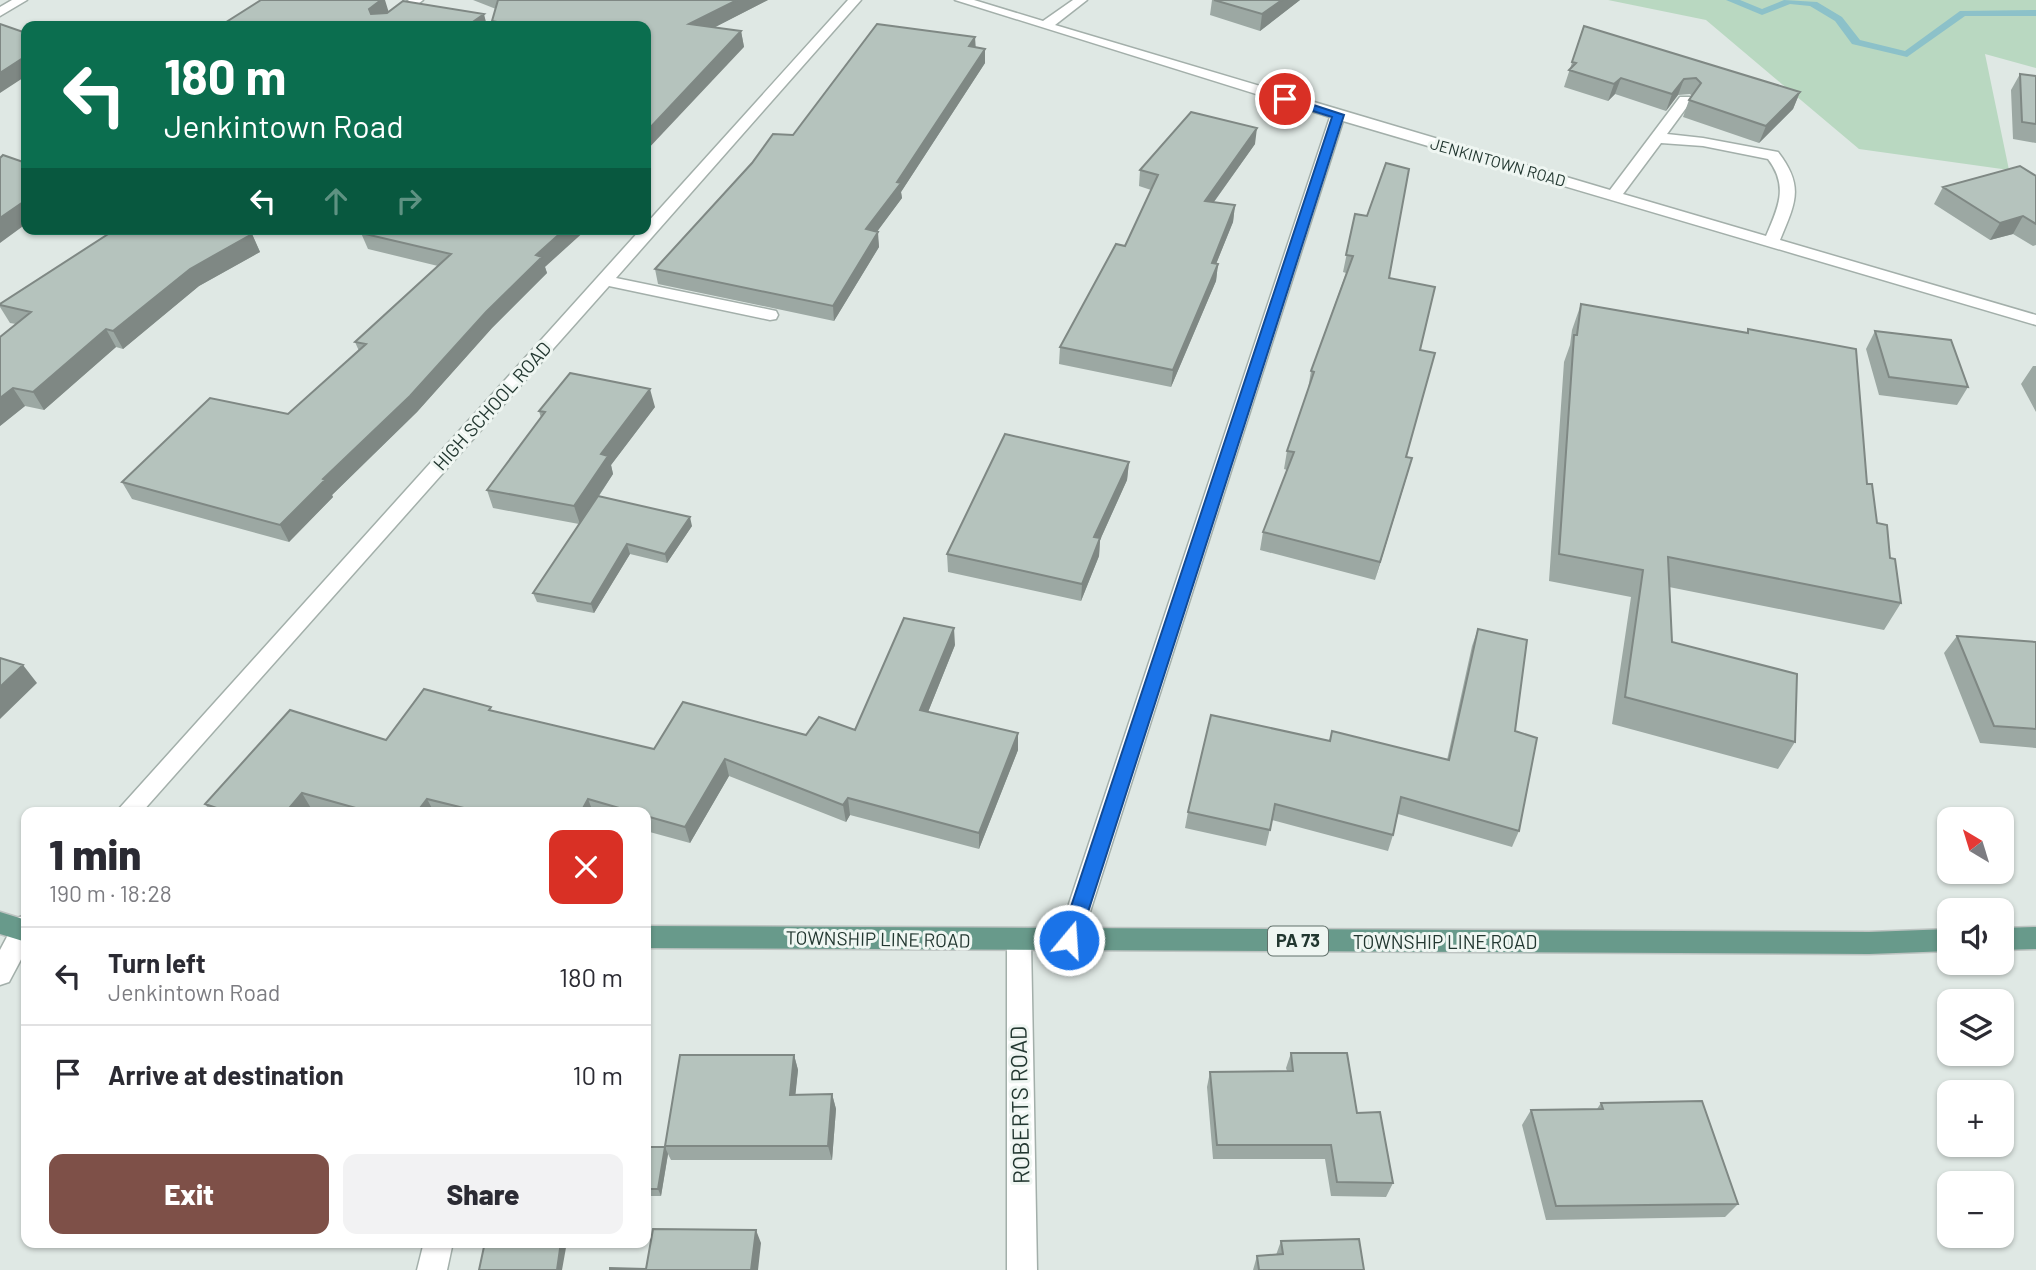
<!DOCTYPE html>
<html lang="en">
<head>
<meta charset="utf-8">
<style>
  :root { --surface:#fff; --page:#f2f2f3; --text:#2b2b33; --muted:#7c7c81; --line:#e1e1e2; --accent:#7e5048 }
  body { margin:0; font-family:Barlow,sans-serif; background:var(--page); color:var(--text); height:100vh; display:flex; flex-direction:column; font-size:26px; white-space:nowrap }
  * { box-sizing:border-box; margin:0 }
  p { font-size:23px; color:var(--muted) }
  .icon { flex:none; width:38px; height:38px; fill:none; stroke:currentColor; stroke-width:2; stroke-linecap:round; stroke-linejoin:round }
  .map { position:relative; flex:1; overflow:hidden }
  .panel { position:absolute; left:21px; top:807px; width:630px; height:441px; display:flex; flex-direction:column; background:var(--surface); border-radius:14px; box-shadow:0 2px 5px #0004 }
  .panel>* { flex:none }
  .guide { position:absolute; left:21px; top:21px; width:630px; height:214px; border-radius:14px; box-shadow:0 2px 5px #0004; background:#0b6e4f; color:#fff; overflow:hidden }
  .needle { width:46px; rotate:322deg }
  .controls { position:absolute; left:1937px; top:807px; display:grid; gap:14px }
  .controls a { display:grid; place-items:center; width:77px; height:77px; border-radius:14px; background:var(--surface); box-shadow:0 2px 5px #0004; font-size:35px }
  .pin { position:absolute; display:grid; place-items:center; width:60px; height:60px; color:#fff; margin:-30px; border:4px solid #fff; border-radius:50%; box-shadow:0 2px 7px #0007 }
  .me { position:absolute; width:77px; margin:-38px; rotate:18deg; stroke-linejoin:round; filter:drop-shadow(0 0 5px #0008) }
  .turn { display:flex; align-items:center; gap:24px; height:147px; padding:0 28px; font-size:32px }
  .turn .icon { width:91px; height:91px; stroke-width:2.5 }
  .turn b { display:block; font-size:49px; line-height:60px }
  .lanes { display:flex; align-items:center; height:66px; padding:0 28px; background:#0003; justify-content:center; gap:35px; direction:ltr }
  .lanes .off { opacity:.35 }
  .round { display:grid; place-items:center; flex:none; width:74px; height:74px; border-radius:14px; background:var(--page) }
  .headline { display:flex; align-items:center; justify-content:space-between; height:119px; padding:0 28px }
  h1 { font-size:42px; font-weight:800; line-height:52px }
  .action { display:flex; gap:14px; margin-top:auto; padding:14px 28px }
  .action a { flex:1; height:80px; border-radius:14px; background:var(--accent); color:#fff; font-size:28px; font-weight:800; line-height:80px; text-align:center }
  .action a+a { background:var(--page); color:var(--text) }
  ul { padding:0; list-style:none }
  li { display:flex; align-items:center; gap:21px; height:98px; padding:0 28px; border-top:2px solid var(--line) }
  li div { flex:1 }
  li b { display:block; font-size:26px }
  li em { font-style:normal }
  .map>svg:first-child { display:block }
  .green { fill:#b9d8c1 }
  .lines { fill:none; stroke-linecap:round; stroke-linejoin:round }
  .stream { fill:#8cc1c9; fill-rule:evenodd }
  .minor-casing { stroke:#a3afaa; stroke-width:3 }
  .major-casing { stroke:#bdc3c1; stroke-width:3 }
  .minor { fill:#fff; fill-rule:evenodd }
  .major { fill:#689a8b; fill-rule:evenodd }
  .wall { fill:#9ca8a3 }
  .shaded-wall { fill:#7f8884 }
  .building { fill:#b5c3bd; stroke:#7f8884; stroke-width:2 }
  .route { fill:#1a73e8; stroke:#114b97; stroke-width:2 }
  .labels { text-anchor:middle; stroke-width:6; stroke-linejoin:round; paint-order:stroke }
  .far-street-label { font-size:16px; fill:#223730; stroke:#eff6f2 }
  .shield { fill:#eff6f2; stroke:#60706a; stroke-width:2 }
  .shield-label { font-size:18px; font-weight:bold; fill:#223730 }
  .street-label { font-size:19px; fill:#223730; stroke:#eff6f2 }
  .near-street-label { font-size:23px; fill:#223730; stroke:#eff6f2 }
</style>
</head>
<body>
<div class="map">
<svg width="2036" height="1270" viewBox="0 0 2036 1270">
  <rect width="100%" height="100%" fill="#dfe8e4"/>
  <path class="green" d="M1608 0H2036V68L1985 54 2009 170 1859 149 1706 20Z"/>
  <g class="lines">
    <path class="stream" d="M1726 0H1740L1762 9 1784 0 1817 2 1842 17 1860 40 1905 51 1960 11 2036 10V16H1965L1907 57 1852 44 1835 21 1810 6 1790 4 1762 15Z"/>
    <defs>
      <path id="minor" d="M12 0H27L0 16V7Z
        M409 0H423L390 26H376Z
        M848 0H861L616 278 776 311 778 315 776 319 770 320 609 286 142 812H116L641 229H646V224Z
        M955 0H974L1043 21 1073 0H1087L1055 25 1610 190 1680 97H1690L1692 100 1667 134 1703 138 1778 152C1805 187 1795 203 1780 240L2036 315V325L1343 121 1081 940 1078 948 1069 951 1060 948 1057 940 1330 117ZM1661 143 1703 146 1768 159C1789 186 1778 208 1766 236L1623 194Z
        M26 915V950L9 982 0 985V950L17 918Z
        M1019 929 1028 932 1031 940 1037 1270H1007V940L1010 932Z
        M424 1242H453L447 1270H417Z"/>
      <path id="major" d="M0 912 26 920V942L0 934Z
        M646 926 1869 932 1950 929V951L1869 954 646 948Z
        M2036 927V949L2002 950V928Z"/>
    </defs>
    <use href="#minor" class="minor-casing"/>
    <use href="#major" class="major-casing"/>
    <use href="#minor" class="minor"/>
    <use href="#major" class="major"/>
  </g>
  <path class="wall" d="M473 0H768L715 27 741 31 744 47 646 26H493L492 21 496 9Z
    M1212 0H1300L1260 31 1210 15Z
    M1584 26 1800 92 1793 109 1759 143 1683 117 1689 100 1692 96 1690 94 1678 95 1666 111 1615 94 1608 101 1564 87Z
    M976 47 985 49V63L901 192 902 198 877 231 879 247 834 321 658 284 655 269 793 135Z
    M2020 74 2036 76V143L2013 139 2011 90Z
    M1255 144 1214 202 1235 205 1233 222 1216 264H1218L1216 281 1171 387 1059 364 1060 347 1125 246 1151 190 1139 186 1140 170Z
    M2036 176V245L2033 246 2013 234 1990 240 1934 204 1943 187Z
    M1355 214 1389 278 1420 350 1406 457 1412 458 1375 580 1260 550 1263 532 1287 470 1284 469 1287 451 1308 389 1311 371 1346 273 1343 272Z
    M241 229 237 232 252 234 260 252 199 286 123 349 116 347 44 410 25 406 0 426 16 324 10 323 0 307V304Z
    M361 233 545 267 547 273 492 328 417 412 332 495 333 497 289 542 132 499 122 482 288 414 359 351 355 342 438 266 368 249Z
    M1581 304 1747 333 1748 329 1867 484 1877 523 1890 558 1901 603 1884 630 1669 587 1672 642 1795 742 1778 769 1612 724 1631 597 1549 581 1564 362 1570 345 1572 330Z
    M1875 331 1968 387 1957 405 1879 395 1866 349Z
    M2033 366H2036V412L2021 384Z
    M655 407 611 465 613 474 599 496 692 526 667 563 630 554 594 613 537 602 533 593 579 524 493 508 487 490 541 418 539 411Z
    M1129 462 1127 480 1100 540 1099 556 1081 601 948 572 947 554Z
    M1478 629 1515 731 1519 831 1512 847 1398 814 1393 835 1388 851 1272 820 1266 846 1185 828 1188 812 1330 741 1447 760 1472 646Z
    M1957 636 2036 642V748L1980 743 1944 653Z
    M955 645 928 712 1018 750 979 849 850 815 846 822 729 776 690 843 646 831V812H320L312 810 311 812H211L205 804 386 740 493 711 654 749 855 730Z
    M1291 1053 1357 1113 1393 1183 1386 1197 1331 1196 1325 1159H1213L1207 1087 1210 1072 1287 1071 1286 1068Z
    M794 1055 798 1070 795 1094H832L836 1109 832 1160H671L668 1154 661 1196H646V1147H665V1146Z
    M1601 1103 1738 1204 1725 1217 1546 1220 1522 1125 1531 1110 1597 1109Z
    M1281 1241 1364 1270H1253L1257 1256 1276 1255Z"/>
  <path class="shaded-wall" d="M381 0H385L389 13 374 24 369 9Z
    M737 0H768L692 39 689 24Z
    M1282 0H1300L1260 31 1262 14Z
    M484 14 487 26H467Z
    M741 31 744 47 646 151V132Z
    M975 37 976 51 969 46Z
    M985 49V63L901 192 902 198 868 244 866 229Z
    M26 56V76L0 93V73Z
    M1621 78 1615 94 1608 101 1614 84Z
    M1684 79 1678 95 1666 111 1672 94Z
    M1800 92 1793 109 1759 143 1766 126Z
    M1257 128 1255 144 1203 217 1205 201Z
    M26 200V224L0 243V218Z
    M1235 205 1233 222 1210 279 1212 263Z
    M2023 216 2013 234 1990 240 2000 223Z
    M210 229H241L218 245Z
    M565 229H587L545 267 547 273 492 328 417 412 332 495 333 497 289 542 280 525 536 255Z
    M878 232 879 247 834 321 833 306Z
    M252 234 260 252 199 286 123 349 113 331 190 269Z
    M1218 264 1216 281 1171 387 1173 370Z
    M106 329 116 347 44 410 33 392Z
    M13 388 25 406 0 426V398Z
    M650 389 655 407 611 465 613 474 580 524 574 506 601 454Z
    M1412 458 1407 476 1375 580 1380 562Z
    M1129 462 1127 480 1100 540 1099 556 1081 601 1082 584 1094 537Z
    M690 517 692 526 667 563 665 554Z
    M627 544 630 554 594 613 591 604Z
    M954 628 955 645 922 727 920 710Z
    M23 665 37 683 0 719V687Z
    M1018 733V750L979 849V833Z
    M725 759 729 776 690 843 685 827Z
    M302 793 312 810 311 812H286Z
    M848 798 850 815 846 822 843 805Z
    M427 799 434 812H417Z
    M588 799 593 812H581Z
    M794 1055 798 1070 794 1109 790 1095Z
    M832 1094 836 1109 832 1160 828 1146Z
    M665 1147 668 1154 661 1196 658 1189Z
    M756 1230 761 1243 758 1270H751Z
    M561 1242H567L562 1270H557Z"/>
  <path class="building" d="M261 0H381L369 9 371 14 387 13 403 1 484 14 467 26H220Z
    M498 0H737L689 24 741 31 646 132V26H517L492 21Z
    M1214 0H1282L1262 14Z
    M0 24 26 33V56L0 73Z
    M877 24 975 37 969 46 985 49 897 182 901 183 866 229 878 232 833 306 655 269 752 163 773 134 793 135Z
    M1584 26 1800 92 1766 126 1689 100 1701 83 1696 78 1684 79 1672 94 1621 78 1614 84 1569 70 1576 63 1572 62Z
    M2020 74 2036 76V124L2022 122Z
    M1191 112 1257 128 1205 201 1235 205 1212 263 1218 264 1173 370 1060 347 1116 244 1125 246 1158 175 1140 170Z
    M3 155 26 163V200L0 218V158Z
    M1386 163 1409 169 1389 278 1435 287 1420 350 1435 353 1406 457 1412 458 1380 562 1263 532 1294 452 1287 451 1314 372 1311 371 1353 256 1346 255 1355 214 1367 216Z
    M2020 166 2036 176V224L2023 216 2000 223 1943 187Z
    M116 229H218L252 234 190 269 113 331 106 329 33 392 13 388 0 398V337L31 312 0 305V304Z
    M366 229H565L536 255 542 257 486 312 410 396 323 479 325 480 280 525 122 482 210 398 288 414 366 344 355 342 451 254 361 233Z
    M1581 304 1748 333V329L1856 349 1867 484H1872L1877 523 1887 525 1890 558 1895 559 1901 603 1668 557 1672 642 1797 674 1795 742 1625 697 1643 570 1559 554 1574 335H1577Z
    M1875 331 1951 340 1968 387 1889 377Z
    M570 373 650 389 601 454 608 456 574 506 487 490 545 412 539 411Z
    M1005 434 1129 462 1094 537 1100 538 1082 584 947 554Z
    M598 496 690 517 665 554 627 544 591 604 533 593Z
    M904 618 954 628 920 710 1018 733 979 833 848 798 843 805 725 759 685 827 646 816V812H633L588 799 581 812H480L427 799 417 812H370L302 793 286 812H228L205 804 290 710 386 740 424 689 491 707 489 710 654 749 683 702 806 735 819 717 855 730Z
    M1478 629 1527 640 1515 731 1537 738 1519 831 1401 797 1393 835 1275 804 1270 830 1188 812 1211 715 1330 741 1332 731 1449 760Z
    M1957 636 2036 642V729L1994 726Z
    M0 658 23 665 0 687Z
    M1291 1053H1347L1357 1113 1380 1112 1393 1183 1337 1182 1331 1145H1217L1210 1072 1293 1071Z
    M680 1055H794L790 1095 832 1094 828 1146H665Z
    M1702 1101 1738 1204 1556 1206 1531 1110 1603 1109 1601 1103Z
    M646 1147H665L658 1189H646Z
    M653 1229 756 1230 751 1270H610V1268L646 1269Z
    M1359 1239 1364 1270H1259L1257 1256 1283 1254 1281 1241Z
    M485 1242H561L557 1270H479Z"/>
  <path class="route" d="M1281 97H1289L1344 115 1079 940 1076 946 1069 949 1063 946 1060 940 1332 117 1281 101Z"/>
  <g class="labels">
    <g class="far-street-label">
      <text transform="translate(1498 162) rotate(16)" y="6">JENKINTOWN ROAD</text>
    </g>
    <rect class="shield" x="1268" y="926.5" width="60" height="29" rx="5"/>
    <g class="shield-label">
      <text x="1298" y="947">PA 73</text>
    </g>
    <g class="street-label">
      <text transform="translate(492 406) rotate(-48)" y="7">HIGH SCHOOL ROAD</text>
      <text transform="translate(878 939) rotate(1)" y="7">TOWNSHIP LINE ROAD</text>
      <text x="1445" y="949">TOWNSHIP LINE ROAD</text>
    </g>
    <g class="near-street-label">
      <text transform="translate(1020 1105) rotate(-91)" y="8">ROBERTS ROAD</text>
    </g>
  </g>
</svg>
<div class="controls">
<a><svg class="needle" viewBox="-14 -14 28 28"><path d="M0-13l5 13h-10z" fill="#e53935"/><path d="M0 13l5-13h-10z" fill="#7c7c81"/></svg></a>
<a><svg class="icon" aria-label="sound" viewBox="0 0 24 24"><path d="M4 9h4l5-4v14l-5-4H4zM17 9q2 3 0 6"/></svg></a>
<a><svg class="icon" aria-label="layers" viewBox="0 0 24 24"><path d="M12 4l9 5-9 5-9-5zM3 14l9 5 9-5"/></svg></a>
<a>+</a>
<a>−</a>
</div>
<div class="pin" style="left:1285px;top:99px;background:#d93025"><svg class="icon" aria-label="arrive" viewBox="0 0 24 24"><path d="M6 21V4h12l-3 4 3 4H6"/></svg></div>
<svg class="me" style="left:1069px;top:940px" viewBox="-20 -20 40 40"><circle r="17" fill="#1a73e8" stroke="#fff" stroke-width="3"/><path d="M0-11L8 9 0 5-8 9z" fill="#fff"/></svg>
<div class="guide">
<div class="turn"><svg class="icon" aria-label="left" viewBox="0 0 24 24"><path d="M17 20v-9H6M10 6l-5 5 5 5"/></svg><div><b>180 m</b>Jenkintown Road</div></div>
<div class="lanes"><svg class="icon" aria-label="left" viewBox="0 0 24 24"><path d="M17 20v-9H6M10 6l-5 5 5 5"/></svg><svg class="icon off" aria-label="ahead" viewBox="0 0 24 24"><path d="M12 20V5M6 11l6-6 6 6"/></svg><svg class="icon off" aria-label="right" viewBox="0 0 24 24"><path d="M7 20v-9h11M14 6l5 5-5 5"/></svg></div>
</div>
<section class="panel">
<div class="headline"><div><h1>1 min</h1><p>190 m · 18:28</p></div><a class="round" style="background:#d93025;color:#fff"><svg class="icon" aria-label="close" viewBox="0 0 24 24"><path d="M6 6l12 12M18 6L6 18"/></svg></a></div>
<ul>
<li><svg class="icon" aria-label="left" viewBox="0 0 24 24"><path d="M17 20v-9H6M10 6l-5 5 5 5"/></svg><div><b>Turn left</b><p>Jenkintown Road</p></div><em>180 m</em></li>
<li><svg class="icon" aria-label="arrive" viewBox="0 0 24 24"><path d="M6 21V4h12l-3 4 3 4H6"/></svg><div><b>Arrive at destination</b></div><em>10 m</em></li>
</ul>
<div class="action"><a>Exit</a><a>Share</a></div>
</section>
</div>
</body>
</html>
